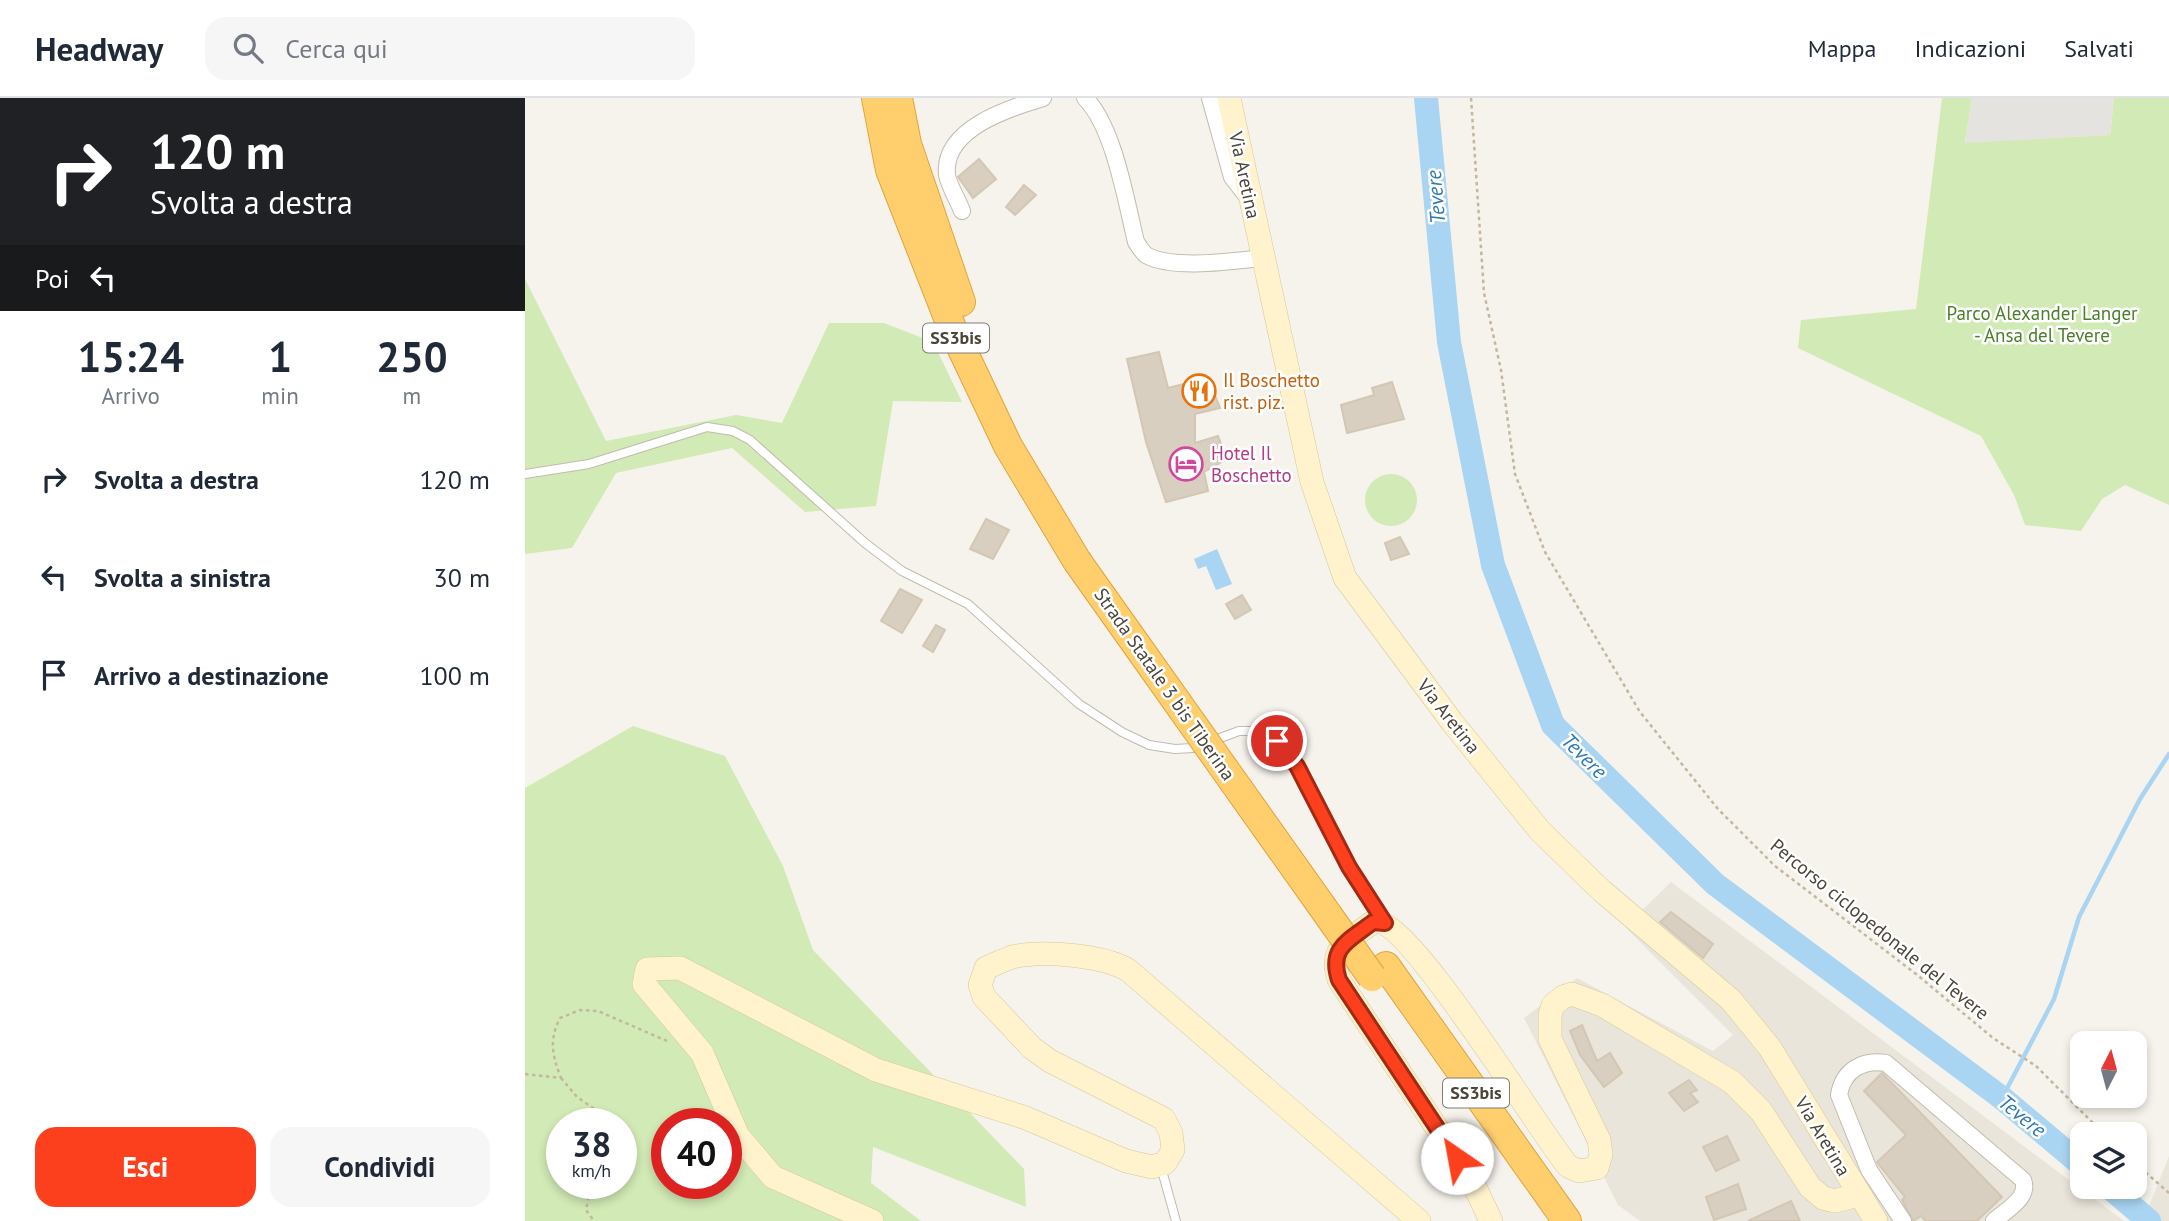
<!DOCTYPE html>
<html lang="it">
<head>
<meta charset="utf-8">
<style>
  :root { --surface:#fff; --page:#f6f6f7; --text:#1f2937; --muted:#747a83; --line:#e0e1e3; --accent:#fc3f1d }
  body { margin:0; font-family:"PT Sans",sans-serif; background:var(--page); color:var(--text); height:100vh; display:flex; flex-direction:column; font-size:26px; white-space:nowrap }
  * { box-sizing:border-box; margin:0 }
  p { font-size:23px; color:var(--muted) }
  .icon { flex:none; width:38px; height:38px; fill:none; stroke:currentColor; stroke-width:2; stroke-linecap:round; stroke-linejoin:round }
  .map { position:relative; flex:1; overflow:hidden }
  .panel { display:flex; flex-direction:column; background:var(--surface); width:525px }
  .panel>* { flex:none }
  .banner { background:#202124; color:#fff; overflow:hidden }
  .needle { width:46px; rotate:6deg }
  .buttons { position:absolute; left:1545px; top:933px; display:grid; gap:14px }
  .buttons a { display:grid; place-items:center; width:77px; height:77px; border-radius:14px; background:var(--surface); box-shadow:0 4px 10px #0003; font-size:35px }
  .speed { position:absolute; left:21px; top:1010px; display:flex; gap:14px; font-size:35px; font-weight:700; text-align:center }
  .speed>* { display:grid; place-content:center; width:91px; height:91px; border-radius:50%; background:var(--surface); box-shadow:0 4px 10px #0003; line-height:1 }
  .speed small { font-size:18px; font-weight:400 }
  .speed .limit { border:10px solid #d22; background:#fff; color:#111 }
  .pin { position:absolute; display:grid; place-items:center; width:60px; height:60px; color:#fff; margin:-30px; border:4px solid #fff; border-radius:50%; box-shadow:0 2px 7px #0007 }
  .me { position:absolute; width:77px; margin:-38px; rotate:327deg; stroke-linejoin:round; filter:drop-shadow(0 0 5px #0008) }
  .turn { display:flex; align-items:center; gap:24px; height:147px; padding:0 35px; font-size:32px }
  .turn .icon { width:91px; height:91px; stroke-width:2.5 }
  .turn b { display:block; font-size:49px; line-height:60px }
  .then { display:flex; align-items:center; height:66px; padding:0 35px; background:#0003; gap:14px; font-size:26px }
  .eta { display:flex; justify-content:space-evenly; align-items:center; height:119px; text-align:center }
  .eta b { font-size:42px; font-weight:700; line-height:49px }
  .button { display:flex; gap:14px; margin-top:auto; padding:14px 35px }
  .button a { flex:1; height:80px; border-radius:21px; background:var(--accent); color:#fff; font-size:28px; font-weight:700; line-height:80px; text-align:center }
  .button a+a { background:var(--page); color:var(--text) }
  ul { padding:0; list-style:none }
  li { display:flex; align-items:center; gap:21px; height:98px; padding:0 35px }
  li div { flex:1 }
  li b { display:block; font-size:26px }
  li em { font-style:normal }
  header { display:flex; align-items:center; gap:42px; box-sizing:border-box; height:98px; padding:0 35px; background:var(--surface); border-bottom:2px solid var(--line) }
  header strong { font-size:33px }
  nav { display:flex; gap:38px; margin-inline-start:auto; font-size:24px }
  .search { width:490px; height:63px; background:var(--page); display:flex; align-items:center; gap:18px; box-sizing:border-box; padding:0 24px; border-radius:21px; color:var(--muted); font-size:26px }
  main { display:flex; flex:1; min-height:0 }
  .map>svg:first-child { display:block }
  .residential { fill:#eae5da }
  .green { fill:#d2eab5; fill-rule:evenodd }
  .parking { fill:#e5e3e0 }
  .water { fill:#a9d4f2 }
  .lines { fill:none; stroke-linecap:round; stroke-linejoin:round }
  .stream { stroke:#a9d4f2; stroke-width:4.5 }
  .river { stroke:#a9d4f2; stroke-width:24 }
  .building { fill:#d8cfc1; stroke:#d3c7b4; stroke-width:2 }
  .lane-casing { stroke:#c2bbae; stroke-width:10 }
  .street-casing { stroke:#c2bbae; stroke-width:18 }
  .secondary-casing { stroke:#d6c79b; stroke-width:24 }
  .highway-casing { stroke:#e0a43c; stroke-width:30 }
  .path { stroke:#c4b79f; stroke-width:2.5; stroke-dasharray:3.5 3.5; stroke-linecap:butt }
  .lane { stroke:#fff; stroke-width:8 }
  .street { stroke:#fff; stroke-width:16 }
  .secondary { stroke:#fff3cd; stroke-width:23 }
  .highway { stroke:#ffcf6e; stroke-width:28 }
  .highway-bridge-casing { stroke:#e0a43c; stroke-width:30; stroke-linecap:butt }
  .highway-bridge { stroke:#ffcf6e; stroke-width:28 }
  .route-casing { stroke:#a42913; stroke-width:18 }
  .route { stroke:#fc3f1d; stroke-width:12 }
  .labels { text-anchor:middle; stroke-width:5; stroke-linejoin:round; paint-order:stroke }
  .shield { fill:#fff; stroke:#817c74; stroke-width:2 }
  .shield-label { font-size:18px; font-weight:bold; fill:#4b4439 }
  .street-label { font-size:19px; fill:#4b4439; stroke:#fff }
  .park-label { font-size:19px; fill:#4a7f2a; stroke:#fff }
  .food-label { font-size:19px; fill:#c56008; stroke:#fff; text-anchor:start }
  .hotel-label { font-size:19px; fill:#b23c85; stroke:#fff; text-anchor:start }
  .water-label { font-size:21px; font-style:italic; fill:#2e7ab2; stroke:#fff }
</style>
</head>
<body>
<header>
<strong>Headway</strong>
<div class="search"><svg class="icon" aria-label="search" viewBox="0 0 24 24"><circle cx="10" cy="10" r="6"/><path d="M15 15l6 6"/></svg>Cerca qui</div>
<nav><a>Mappa</a><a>Indicazioni</a><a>Salvati</a></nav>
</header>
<main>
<section class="panel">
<div class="banner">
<div class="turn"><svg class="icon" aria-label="right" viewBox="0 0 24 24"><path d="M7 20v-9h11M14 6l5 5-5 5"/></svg><div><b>120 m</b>Svolta a destra</div></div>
<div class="then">Poi<svg class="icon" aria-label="left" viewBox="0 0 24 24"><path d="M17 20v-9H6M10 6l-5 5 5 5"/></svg></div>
</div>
<div class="eta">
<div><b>15:24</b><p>Arrivo</p></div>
<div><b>1</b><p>min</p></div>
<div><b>250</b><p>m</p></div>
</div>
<ul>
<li><svg class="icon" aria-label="right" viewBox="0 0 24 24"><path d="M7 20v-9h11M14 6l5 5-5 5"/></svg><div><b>Svolta a destra</b></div><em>120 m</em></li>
<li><svg class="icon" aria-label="left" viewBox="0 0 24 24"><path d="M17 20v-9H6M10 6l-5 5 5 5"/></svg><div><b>Svolta a sinistra</b></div><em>30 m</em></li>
<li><svg class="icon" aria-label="arrive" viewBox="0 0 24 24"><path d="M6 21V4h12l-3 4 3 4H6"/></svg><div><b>Arrivo a destinazione</b></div><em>100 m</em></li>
</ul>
<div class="button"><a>Esci</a><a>Condividi</a></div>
</section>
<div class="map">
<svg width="1644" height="1123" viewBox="0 0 1644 1123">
  <rect width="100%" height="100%" fill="#f6f3ec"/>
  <path class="residential" d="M1146 784 1599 1123H1115L1093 1107 999 920 1052 880 1188 953 1208 937 1100 829Z
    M1644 1058V1123H1618Z"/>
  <path class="green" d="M1417 0H1447L1440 44 1585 37 1589 0H1644V407L1600 387 1577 401 1556 433 1500 427 1489 397 1456 338 1273 250 1276 222 1391 211Z
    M0 181 81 343 211 317 257 325 304 225H359L408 244 437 304 368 303 351 408 280 414 207 350 91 375 47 450 0 456Z
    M840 402a26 26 0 1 1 52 0a26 26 0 1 1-52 0Z
    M108 628 200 658 258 768 288 852 499 1071 501 1109 348 1049 346 1085 396 1123H0V690ZM37 1026H96V1085H37ZM142 1026H201V1085H142Z"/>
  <path class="parking" d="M1447 0H1589L1585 37 1440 45Z"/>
  <path class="water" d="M692 451 707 486 691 492 681 468 673 471 669 461Z"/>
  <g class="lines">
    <path class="stream" d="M1477 1000 1529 901 1554 819 1615 701 1644 656"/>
    <path class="river" d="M901 0 924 244 968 467 1028 627 1190 786 1477 1000 1558 1068
      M1583 1088 1624 1123"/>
  </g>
  <path class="building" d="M454 61 471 81 448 100 433 79Z
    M499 87 511 97 490 117 481 109Z
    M634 254 643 290 683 280 695 310 670 316V345L693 338 702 361 679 374 683 393 641 404 621 344 602 261Z
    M867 284 879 321 822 335 816 307 849 297 847 290Z
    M461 421 484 432 468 461 445 451Z
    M875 439 884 456 866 462 860 445Z
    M375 491 397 502 377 535 356 523Z
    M717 497 726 512 710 521 701 506Z
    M411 527 420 532 408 554 398 548Z
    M1146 814 1188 846 1178 860 1135 824Z
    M1057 927 1072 963 1085 955 1097 975 1079 989 1055 957 1045 933Z
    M1357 975 1477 1099 1452 1123H1401L1396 1118 1388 1123 1377 1102 1380 1099 1352 1064 1381 1037 1339 993Z
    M1164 982 1172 992 1165 995 1173 1004 1159 1013 1144 995Z
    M1202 1038 1214 1062 1191 1073 1178 1049Z
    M1213 1086 1221 1111 1189 1122 1181 1099Z
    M1266 1103 1275 1123H1223Z"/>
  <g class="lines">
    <defs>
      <path id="lane" d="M0 376 64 366 182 329 208 333 225 342 340 445 377 473 443 506 554 606 597 634 624 647 650 651 668 650 714 633H729L752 643 772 668 824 769 858 822
        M636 1069 651 1123"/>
      <path id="street" d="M560 0C589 29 601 103 611 144 614 148 617 154 621 157 647 172 708 163 737 160
        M685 0 707 79 724 101
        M437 113C433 102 424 88 422 77 417 31 484 10 518 0
        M1378 1123 1344 1072 1314 997C1318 972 1338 961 1361 965L1498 1082C1505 1100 1481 1112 1469 1123"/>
      <path id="secondary" d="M704 0 787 384 820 480 927 624 1015 733 1077 793 1206 902 1245 950 1351 1123
        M347 1123 248 1079 213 1038 177 955 119 886 122 871 155 870 351 972 501 1020 601 1063 627 1069 640 1065 648 1052 646 1035 639 1021 525 963 507 950 459 899 455 887 461 870C470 866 479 862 487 859 517 852 577 857 603 872L894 1123
        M966 1123 947 1083 814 882C803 849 825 842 848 824 883 816 1014 1034 1043 1068L1054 1073 1072 1070 1076 1056 1074 1042 1025 941V917L1028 907 1038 899 1047 896 1077 907 1207 984 1236 1013 1285 1089 1298 1100 1310 1103 1333 1097"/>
      <path id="highway" d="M351 0 365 72 427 230 483 348 552 463
        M373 0 382 46 436 204
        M861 868 1042 1123"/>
    </defs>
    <use href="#lane" class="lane-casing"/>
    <use href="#street" class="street-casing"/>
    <use href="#secondary" class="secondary-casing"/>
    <use href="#highway" class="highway-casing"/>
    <path class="path" d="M946 0 959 195 976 272 990 376 1020 454 1115 614 1193 711 1250 768 1391 876 1468 940 1511 968 1579 1036
      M0 976 36 980C27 957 24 942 35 920L55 912 73 913 142 943
      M36 980 52 999 72 1013 73 1026
      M1610 1065 1644 1095
      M66 1085 61 1112 69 1123"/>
    <use href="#lane" class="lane"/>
    <use href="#street" class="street"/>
    <use href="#secondary" class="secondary"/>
    <use href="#highway" class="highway"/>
    <defs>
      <path id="highway-bridge" d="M552 463 847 879"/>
    </defs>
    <use href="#highway-bridge" class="highway-bridge-casing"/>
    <use href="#highway-bridge" class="highway-bridge"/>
  </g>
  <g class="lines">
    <defs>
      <path id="route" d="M752 643 772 668 824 769 860 825 848 824C825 842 803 849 814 882L932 1060"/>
    </defs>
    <use href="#route" class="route-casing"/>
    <use href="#route" class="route"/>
  </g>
  <defs>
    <symbol id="restaurant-ring" viewBox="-11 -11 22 22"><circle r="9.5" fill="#fff" stroke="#e8710a" stroke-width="1.5"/><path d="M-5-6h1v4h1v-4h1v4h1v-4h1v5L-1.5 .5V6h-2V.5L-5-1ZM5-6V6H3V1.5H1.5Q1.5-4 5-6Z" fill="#e8710a"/></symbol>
    <symbol id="hotel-ring" viewBox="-11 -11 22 22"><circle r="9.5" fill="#fff" stroke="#d1479c" stroke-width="1.5"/><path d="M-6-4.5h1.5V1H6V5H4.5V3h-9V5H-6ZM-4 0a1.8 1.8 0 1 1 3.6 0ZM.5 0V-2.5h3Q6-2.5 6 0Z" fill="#d1479c"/></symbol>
  </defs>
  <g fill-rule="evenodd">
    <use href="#restaurant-ring" x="655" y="274" width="38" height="38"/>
    <use href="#hotel-ring" x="642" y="347" width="38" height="38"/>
  </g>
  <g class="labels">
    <g class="shield">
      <rect x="398" y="225.5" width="66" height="29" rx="5"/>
      <rect x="918" y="980.5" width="66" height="29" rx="5"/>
    </g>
    <g class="shield-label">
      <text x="431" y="246">SS3bis</text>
      <text x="951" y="1001">SS3bis</text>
    </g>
    <g class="street-label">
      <text transform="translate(720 77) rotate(78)" y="7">Via Aretina</text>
      <text transform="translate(640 586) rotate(55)" y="7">Strada Statale 3 bis Tiberina</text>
      <text transform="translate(924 618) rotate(52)" y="7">Via Aretina</text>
      <text transform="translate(1355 831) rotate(39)" y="7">Percorso ciclopedonale del Tevere</text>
      <text transform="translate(1298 1038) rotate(59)" y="7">Via Aretina</text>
    </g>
    <g class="park-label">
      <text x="1517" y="222">Parco Alexander Langer<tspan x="1517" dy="22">- Ansa del Tevere</tspan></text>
    </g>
    <g class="food-label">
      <text x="698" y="289">Il Boschetto<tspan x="698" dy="22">rist. piz.</tspan></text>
    </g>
    <g class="hotel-label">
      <text x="686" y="362">Hotel Il<tspan x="686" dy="22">Boschetto</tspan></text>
    </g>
    <g class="water-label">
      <text transform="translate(911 99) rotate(-95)" y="7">Tevere</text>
      <text transform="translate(1059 658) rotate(45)" y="7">Tevere</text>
      <text transform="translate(1497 1018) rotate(39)" y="7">Tevere</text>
    </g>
  </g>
</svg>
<div class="buttons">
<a><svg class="needle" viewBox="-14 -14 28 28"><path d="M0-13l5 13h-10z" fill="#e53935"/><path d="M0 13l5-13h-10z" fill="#747a83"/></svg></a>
<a><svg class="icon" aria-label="layers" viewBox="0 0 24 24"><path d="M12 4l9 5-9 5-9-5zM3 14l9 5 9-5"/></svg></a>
</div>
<div class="speed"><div>38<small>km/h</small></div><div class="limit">40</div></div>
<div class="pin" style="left:752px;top:643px;background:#d93025"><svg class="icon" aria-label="arrive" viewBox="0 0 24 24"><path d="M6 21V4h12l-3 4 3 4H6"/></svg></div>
<svg class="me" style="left:932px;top:1060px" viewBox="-20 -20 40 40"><circle r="19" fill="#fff"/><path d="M0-13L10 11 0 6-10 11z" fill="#fc3f1d"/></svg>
</div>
</main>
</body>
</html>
